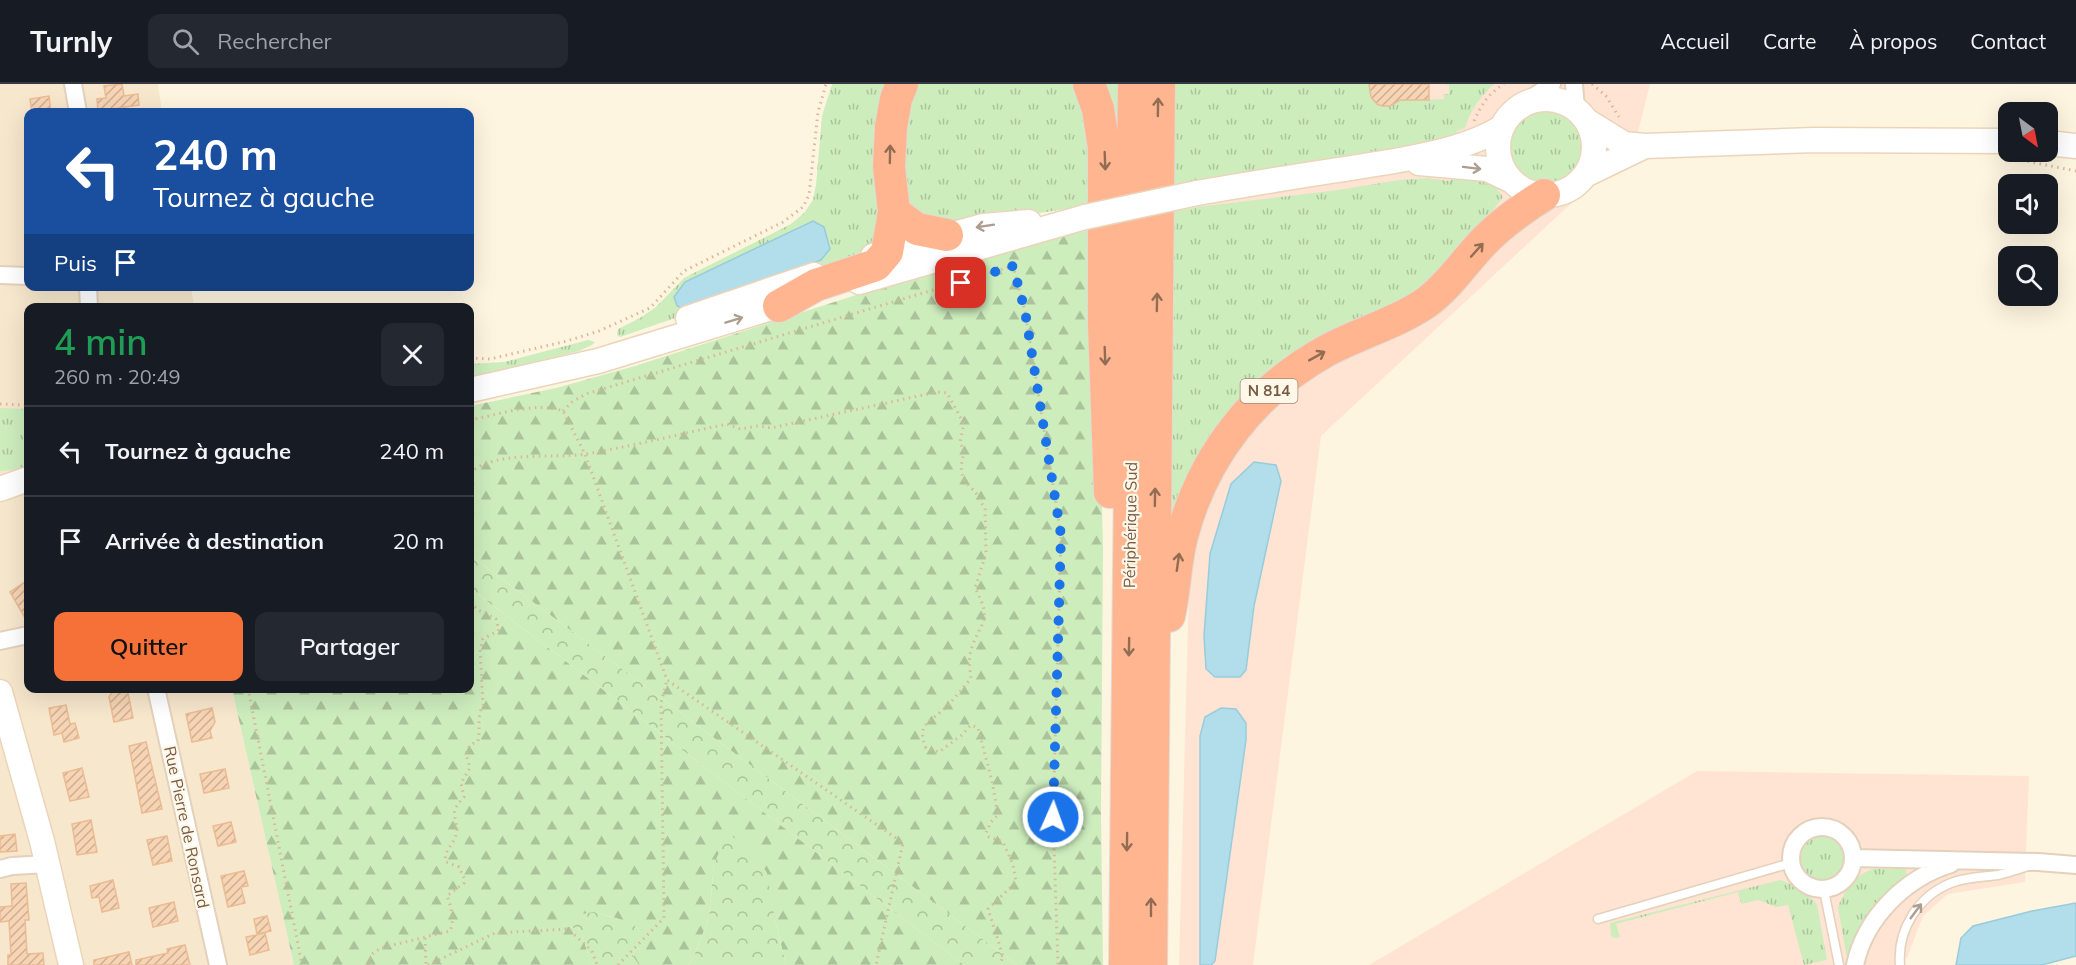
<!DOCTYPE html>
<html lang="fr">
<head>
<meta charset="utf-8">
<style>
  :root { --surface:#171b24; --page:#242831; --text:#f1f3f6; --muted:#9ea1a6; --line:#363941; --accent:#f57138 }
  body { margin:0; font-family:Mulish,sans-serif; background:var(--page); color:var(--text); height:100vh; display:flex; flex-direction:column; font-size:22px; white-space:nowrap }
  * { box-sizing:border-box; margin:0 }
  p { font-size:20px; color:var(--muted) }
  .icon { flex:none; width:33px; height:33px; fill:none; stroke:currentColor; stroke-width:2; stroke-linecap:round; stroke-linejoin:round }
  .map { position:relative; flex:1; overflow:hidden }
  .drawer { position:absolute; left:24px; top:219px; width:450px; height:390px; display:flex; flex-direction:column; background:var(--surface); border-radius:12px; box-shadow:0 6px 24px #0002 }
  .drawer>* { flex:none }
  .hud { position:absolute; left:24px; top:24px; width:450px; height:183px; border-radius:12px; box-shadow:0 6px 24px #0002; background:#1a4fa0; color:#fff; overflow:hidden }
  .needle { width:39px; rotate:148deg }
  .fabs { position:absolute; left:1998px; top:18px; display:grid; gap:12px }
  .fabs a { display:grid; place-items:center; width:60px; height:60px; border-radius:12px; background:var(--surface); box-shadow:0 6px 24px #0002; font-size:30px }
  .pin { position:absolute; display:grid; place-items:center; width:51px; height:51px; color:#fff; margin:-26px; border-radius:12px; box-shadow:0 3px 9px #0006 }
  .me { position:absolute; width:66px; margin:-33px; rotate:2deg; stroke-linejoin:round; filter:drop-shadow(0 0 4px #0008) }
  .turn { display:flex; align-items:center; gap:21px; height:126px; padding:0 30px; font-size:27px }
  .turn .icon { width:78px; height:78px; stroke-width:2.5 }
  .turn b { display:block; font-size:42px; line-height:51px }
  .then { display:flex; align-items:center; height:57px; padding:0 30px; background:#0003; gap:12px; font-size:22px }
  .round { display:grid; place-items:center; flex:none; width:63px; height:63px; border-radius:12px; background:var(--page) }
  .summary { display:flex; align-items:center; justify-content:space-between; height:102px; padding:0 30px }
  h1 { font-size:36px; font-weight:600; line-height:45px; color:#1e9e55 }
  .cta { display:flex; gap:12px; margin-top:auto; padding:12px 30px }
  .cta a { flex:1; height:69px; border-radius:12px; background:var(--accent); color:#111; font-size:24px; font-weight:600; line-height:69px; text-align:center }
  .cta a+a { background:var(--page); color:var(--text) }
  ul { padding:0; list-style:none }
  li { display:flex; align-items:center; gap:18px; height:90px; padding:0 30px; border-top:2px solid var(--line) }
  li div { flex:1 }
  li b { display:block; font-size:22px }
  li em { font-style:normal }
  header { display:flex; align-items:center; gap:36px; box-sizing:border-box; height:84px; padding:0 30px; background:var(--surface); border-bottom:2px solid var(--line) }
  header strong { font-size:28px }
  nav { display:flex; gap:33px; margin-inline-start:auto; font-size:21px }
  .search { width:420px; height:54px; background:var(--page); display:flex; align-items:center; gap:15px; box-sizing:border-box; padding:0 21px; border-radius:12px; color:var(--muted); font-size:22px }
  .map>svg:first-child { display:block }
  .residential { fill:#f7e7cd }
  .commercial { fill:#ffe4d3 }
  .grass { fill:url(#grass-tufts) }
  .forest { fill:url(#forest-firs) }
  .park { fill:url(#park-crowns) }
  .water { fill:#b2ddea; stroke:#98ccdc; stroke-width:1.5 }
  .building { fill:url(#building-hatch); stroke:#ebbb93; stroke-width:1.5 }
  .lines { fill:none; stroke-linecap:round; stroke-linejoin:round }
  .lane-casing { stroke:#e3d1bb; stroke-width:11 }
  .street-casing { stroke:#e3d1bb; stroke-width:20 }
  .secondary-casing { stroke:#ebd5ba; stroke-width:27 }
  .highway-casing { stroke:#e1dbd6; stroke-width:34 }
  .path { stroke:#dbb798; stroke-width:3; stroke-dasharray:1.5 4.5; stroke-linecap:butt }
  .lane { stroke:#fff; stroke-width:8 }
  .street { stroke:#fff; stroke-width:16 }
  .secondary { stroke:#fff; stroke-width:24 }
  .highway { stroke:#ffb690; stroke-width:32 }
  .secondary-bridge-casing { stroke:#ebd5ba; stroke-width:27; stroke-linecap:butt }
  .secondary-bridge { stroke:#fff; stroke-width:24 }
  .oneway { stroke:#926d54 }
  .oneway2 { stroke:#ad9d8f }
  .route { stroke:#1a73e8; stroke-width:10; stroke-dasharray:0 18 }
  .labels { text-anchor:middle; stroke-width:4.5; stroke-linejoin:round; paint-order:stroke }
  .shield { fill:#fff8e8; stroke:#a08a76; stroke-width:1.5 }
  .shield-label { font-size:15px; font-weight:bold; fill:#775b45 }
  .street-label { font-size:16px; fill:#775b45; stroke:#fff8e8 }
</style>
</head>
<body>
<header>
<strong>Turnly</strong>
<div class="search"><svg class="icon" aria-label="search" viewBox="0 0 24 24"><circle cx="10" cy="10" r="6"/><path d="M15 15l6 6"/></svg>Rechercher</div>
<nav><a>Accueil</a><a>Carte</a><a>À propos</a><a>Contact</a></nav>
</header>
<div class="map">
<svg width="2076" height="881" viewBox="0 0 2076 881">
  <defs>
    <pattern id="grass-tufts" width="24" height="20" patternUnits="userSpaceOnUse" patternTransform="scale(1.5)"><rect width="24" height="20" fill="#cdedbd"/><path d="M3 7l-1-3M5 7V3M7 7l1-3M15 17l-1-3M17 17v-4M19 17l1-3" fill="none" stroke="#abc39b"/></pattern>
    <pattern id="forest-firs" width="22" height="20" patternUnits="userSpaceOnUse" patternTransform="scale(1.5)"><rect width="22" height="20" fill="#cdedbd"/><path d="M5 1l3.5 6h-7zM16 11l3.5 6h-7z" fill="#abc39b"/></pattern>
    <pattern id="park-crowns" width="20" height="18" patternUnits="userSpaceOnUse" patternTransform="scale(1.5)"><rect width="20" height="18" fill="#cdedbd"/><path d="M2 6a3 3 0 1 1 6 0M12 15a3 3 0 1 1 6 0" fill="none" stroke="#abc39b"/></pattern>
    <pattern id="building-hatch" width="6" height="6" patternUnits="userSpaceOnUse" patternTransform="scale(1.5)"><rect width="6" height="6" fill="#f7d4b4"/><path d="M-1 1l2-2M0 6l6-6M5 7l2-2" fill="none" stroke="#cdaf94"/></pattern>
  </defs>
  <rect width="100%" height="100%" fill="#fef5e0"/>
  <path class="residential" d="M0 0H158L162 28H28V202L191 203 194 223 28 224V604L232 605 294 881H0Z"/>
  <path class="commercial" d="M1198 0H1650L1635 60 1321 352 1253 881H1179L1199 123 1197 109Z
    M1697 687 2029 692 2025 798 1948 810 1923 832 1907 874 1895 881H1369Z"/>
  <path class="grass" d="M832 0H888L884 142 871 164 844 176 620 253 617 251 618 245 640 234 656 223 684 194 791 140 804 129 813 116 816 101 822 32Z
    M912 0H1079L1099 114 1084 122 956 142 933 140 903 118 896 64Z
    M1103 0H1121V110Z
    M1173 0H1414L1415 16 1444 15V10H1449V1L1444 0H1494C1480 13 1471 25 1465 44L1457 47 1454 56 1308 83 1171 101Z
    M1507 63a40 40 0 1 1 80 0a40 40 0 1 1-80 0Z
    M1458 88 1493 99 1503 113 1444 192 1266 300 1170 487V128L1197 123 1338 106 1399 96 1427 94 1449 97 1456 94Z
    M588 256 595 258 592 261 579 267 470 294V280L504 278Z
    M0 324 28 325V385L0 387Z
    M1801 774a22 22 0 1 1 44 0a22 22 0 1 1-44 0Z
    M1873 785H1906L1907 794 1892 805 1878 820 1848 879 1838 824C1841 810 1859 788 1873 785Z
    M1780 796C1788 797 1812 814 1817 820L1827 876 1804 881 1788 821 1776 823 1758 816 1741 820 1738 808 1616 840 1620 853 1614 854 1611 852 1610 839Z"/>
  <path class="forest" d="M1095 145 1103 464 1101 730 1103 881H1017L470 471V322L556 304 635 282 915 192 1021 161Z
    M470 504 964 881H786L775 836 714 779 709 834 692 877 688 881H639L631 871 652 851 619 835 594 828 563 841 581 846 591 881H294L232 605 470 604Z"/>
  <path class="park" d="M470 471 1017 881H964L470 504Z
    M728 750 752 765 767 789 775 836 786 881H688L692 877 709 834 714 779Z
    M594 828 619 835 653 851 632 870 639 881H591L581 846 563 841 570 832Z"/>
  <path class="water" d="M813 137 824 143 830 165 821 176 683 224 677 222 674 213 685 198Z
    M1254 378 1276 381 1281 397 1254 522 1246 586 1240 593H1215L1206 585 1204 552 1210 470 1231 400Z
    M1221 624 1236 625 1246 639V656L1215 877 1211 881H1200V652L1205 633Z
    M2076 819V872L2042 881H1956L1961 854 1973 842 2032 827Z"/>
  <path class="building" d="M122 0 124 12 138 10 139 21 98 27 97 15 106 14 104 2Z
    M1369 0H1429V16H1400L1390 22H1382L1377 20 1371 13Z
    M49 12 51 28H32L30 15Z
    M28 496V539L10 508Z
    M115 604H127L133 634 114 638 109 613Z
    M66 621 70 640 75 639 79 654 64 658 62 649 54 651 49 624Z
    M212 624 215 638 210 647 212 654 192 658 186 630Z
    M146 658 162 725 142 729 129 662Z
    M82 684 89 713 70 717 63 689Z
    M225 685 229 704 204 709 200 690Z
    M91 736 97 768 77 771 72 740Z
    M231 738 236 758 218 762 213 742Z
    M15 750 17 767 0 768V752Z
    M167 752 172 777 153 781 147 756Z
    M244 787 248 802 241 803 245 819 228 823 221 792Z
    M113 796 119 824 102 828 99 813 92 814 90 802Z
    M26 799 29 836H25L27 870 43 869 44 881H8V871H11L9 837 0 838V823L12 822 11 800Z
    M174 818 178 837 153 843 149 824Z
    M267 832 271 847 257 850 254 835Z
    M265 849 269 866 250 871 246 853Z
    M185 861 190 881H136V876L168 869 167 865Z
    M129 868 132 881H94V876Z"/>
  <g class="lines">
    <defs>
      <path id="lane" d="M1824 806 1839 881
        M1598 835 1791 779
        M1900 881C1897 846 1918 812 1951 799 1966 793 1983 793 1998 791 2007 789 2016 786 2025 783"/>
      <path id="street" d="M73 0 78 28
        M1574 0 1576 25
        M1523 20 1552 0
        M0 191 28 192
        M88 202 89 224
        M0 557 28 551
        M156 604 218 881
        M1791 774a31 31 0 1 1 62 0a31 31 0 1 1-62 0Z
        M1853 774 2038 778 2076 781
        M0 785 12 782 48 780
        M1855 881C1865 834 1905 794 1951 780"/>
      <path id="secondary" d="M1498 63a48 48 0 1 1 96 0a48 48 0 1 1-96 0Z
        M1587 37 1624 60 1645 62 1814 56 2008 57
        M2048 59 2076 62
        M1419 79 1487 85 1510 96
        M1585 91 1645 62
        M1197 109C1244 101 1291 93 1338 86 1387 78 1460 70 1502 43
        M873 172 983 142 1029 138
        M859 198 1085 133
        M688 234 814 191
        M470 306 598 277 794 217
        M0 405 28 395
        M0 608 42 757 71 881"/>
      <path id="highway" d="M1089 0 1098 25 1104 64V241L1110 408
        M894 128 917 145 947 151
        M779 222 816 201 876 181 887 168 894 128 889 83 891 43 896 15 902 0
        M1169 532C1175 506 1175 478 1182 452 1203 372 1254 307 1326 267 1357 250 1399 238 1427 218 1447 203 1461 183 1477 165 1496 143 1520 126 1544 111
        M1125 881 1134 0
        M1151 881 1159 0"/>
    </defs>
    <use href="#lane" class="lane-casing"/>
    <use href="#street" class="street-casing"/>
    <use href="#secondary" class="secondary-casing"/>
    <use href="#highway" class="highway-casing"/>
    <path class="path" d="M1592 0 1606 12 1619 33
      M1474 37C1481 21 1489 9 1504 0
      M2016 75 2076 87
      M470 274 490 275 567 257 599 247 650 224 684 187 783 138 803 123 809 111 818 28 826 0
      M0 320 28 321
      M563 327 572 318 586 310 1013 182 1025 227 1061 451 1053 733 1058 881
      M470 336C497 331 537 317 563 327L585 370 667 596 903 759 876 881
      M470 389C495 366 553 375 586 370 633 362 680 350 727 340L740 345 758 342 771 344 937 308 947 309 964 340 960 358 964 367 961 383 963 395 976 409 985 425 986 469 975 504C995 541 978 537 970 570 969 578 970 587 971 594 963 604 955 614 946 623 932 638 915 639 926 664L939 668 962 651 971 641 978 644 992 697 998 731 991 738 986 749 989 753 1003 758 1013 781 1016 798 988 825 1003 872 1000 881
      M248 604 302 881
      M425 854 426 881
      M368 881 372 870 381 864 450 847C455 836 451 823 447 812L464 799V794L459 783 446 778C443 767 453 762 456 751 459 743 453 734 455 726 456 722 461 716 464 713L461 699 470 684 466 670 470 661 478 657C481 644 476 634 483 621L480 566 483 555 499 546 496 535 480 527 470 519
      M428 881 495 849 568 845 592 867 597 881
      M618 881 664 834 661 619 667 596"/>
    <use href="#lane" class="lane"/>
    <use href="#street" class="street"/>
    <use href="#secondary" class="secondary"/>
    <use href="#highway" class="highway"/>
    <defs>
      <path id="secondary-bridge" d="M1085 133 1197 109"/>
    </defs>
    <use href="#secondary-bridge" class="secondary-bridge-casing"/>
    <use href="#secondary-bridge" class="secondary-bridge"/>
  </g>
  <defs><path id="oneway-shaft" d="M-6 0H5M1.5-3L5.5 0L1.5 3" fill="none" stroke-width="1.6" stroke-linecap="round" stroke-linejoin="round" transform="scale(1.5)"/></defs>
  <g class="oneway">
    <use href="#oneway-shaft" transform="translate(1158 23) rotate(-89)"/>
    <use href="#oneway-shaft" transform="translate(890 70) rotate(-89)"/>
    <use href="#oneway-shaft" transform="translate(1105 77) rotate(88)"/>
    <use href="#oneway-shaft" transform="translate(1477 166) rotate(-48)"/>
    <use href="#oneway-shaft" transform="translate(1157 218) rotate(-89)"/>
    <use href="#oneway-shaft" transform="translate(1105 272) rotate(88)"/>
    <use href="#oneway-shaft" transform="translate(1317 272) rotate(-29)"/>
    <use href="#oneway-shaft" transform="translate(1155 413) rotate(-89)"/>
    <use href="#oneway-shaft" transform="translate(1178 478) rotate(-82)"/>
    <use href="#oneway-shaft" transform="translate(1129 563) rotate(91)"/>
    <use href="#oneway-shaft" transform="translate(1127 758) rotate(91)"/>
    <use href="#oneway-shaft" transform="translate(1151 823) rotate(-90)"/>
  </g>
  <g class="oneway2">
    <use href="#oneway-shaft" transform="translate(1472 84) rotate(7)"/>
    <use href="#oneway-shaft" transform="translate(985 142) rotate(171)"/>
    <use href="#oneway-shaft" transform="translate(734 236) rotate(-17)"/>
    <use href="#oneway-shaft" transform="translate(1916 827) rotate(-53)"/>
  </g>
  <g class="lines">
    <path class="route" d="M961 199 1013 182 1025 227 1061 451 1053 733"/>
  </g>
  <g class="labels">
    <rect class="shield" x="1240.5" y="295" width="57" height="24" rx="4.5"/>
    <g class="shield-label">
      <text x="1269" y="312">N 814</text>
    </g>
    <g class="street-label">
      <text transform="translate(1130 441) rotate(-89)" y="6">Périphérique Sud</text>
      <text transform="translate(187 743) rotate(78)" y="6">Rue Pierre de Ronsard</text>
    </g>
  </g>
</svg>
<div class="fabs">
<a><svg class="needle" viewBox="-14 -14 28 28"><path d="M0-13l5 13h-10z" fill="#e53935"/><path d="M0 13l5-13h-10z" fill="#9ea1a6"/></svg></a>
<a><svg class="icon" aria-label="sound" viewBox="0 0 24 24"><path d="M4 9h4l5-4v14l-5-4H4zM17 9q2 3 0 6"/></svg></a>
<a><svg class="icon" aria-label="search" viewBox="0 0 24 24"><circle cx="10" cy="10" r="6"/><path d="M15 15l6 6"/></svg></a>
</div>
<div class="pin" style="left:961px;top:199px;background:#d93025"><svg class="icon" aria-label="arrive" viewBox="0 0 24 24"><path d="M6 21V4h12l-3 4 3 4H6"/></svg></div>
<svg class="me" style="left:1053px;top:733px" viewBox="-20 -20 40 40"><circle r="17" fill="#1a73e8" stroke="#fff" stroke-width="3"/><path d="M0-11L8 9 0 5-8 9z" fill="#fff"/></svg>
<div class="hud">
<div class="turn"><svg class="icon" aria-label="left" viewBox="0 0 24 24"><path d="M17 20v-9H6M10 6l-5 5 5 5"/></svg><div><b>240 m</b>Tournez à gauche</div></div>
<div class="then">Puis<svg class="icon" aria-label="arrive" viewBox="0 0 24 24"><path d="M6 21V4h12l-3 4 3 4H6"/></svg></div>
</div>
<section class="drawer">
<div class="summary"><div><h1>4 min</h1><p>260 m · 20:49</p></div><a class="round"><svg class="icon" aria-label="close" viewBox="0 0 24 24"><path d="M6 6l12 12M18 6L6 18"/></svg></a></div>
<ul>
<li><svg class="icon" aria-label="left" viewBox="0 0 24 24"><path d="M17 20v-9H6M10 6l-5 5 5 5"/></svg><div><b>Tournez à gauche</b></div><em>240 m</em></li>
<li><svg class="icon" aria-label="arrive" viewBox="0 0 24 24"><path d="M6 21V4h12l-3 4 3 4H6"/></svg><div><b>Arrivée à destination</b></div><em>20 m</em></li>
</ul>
<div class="cta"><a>Quitter</a><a>Partager</a></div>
</section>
</div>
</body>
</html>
